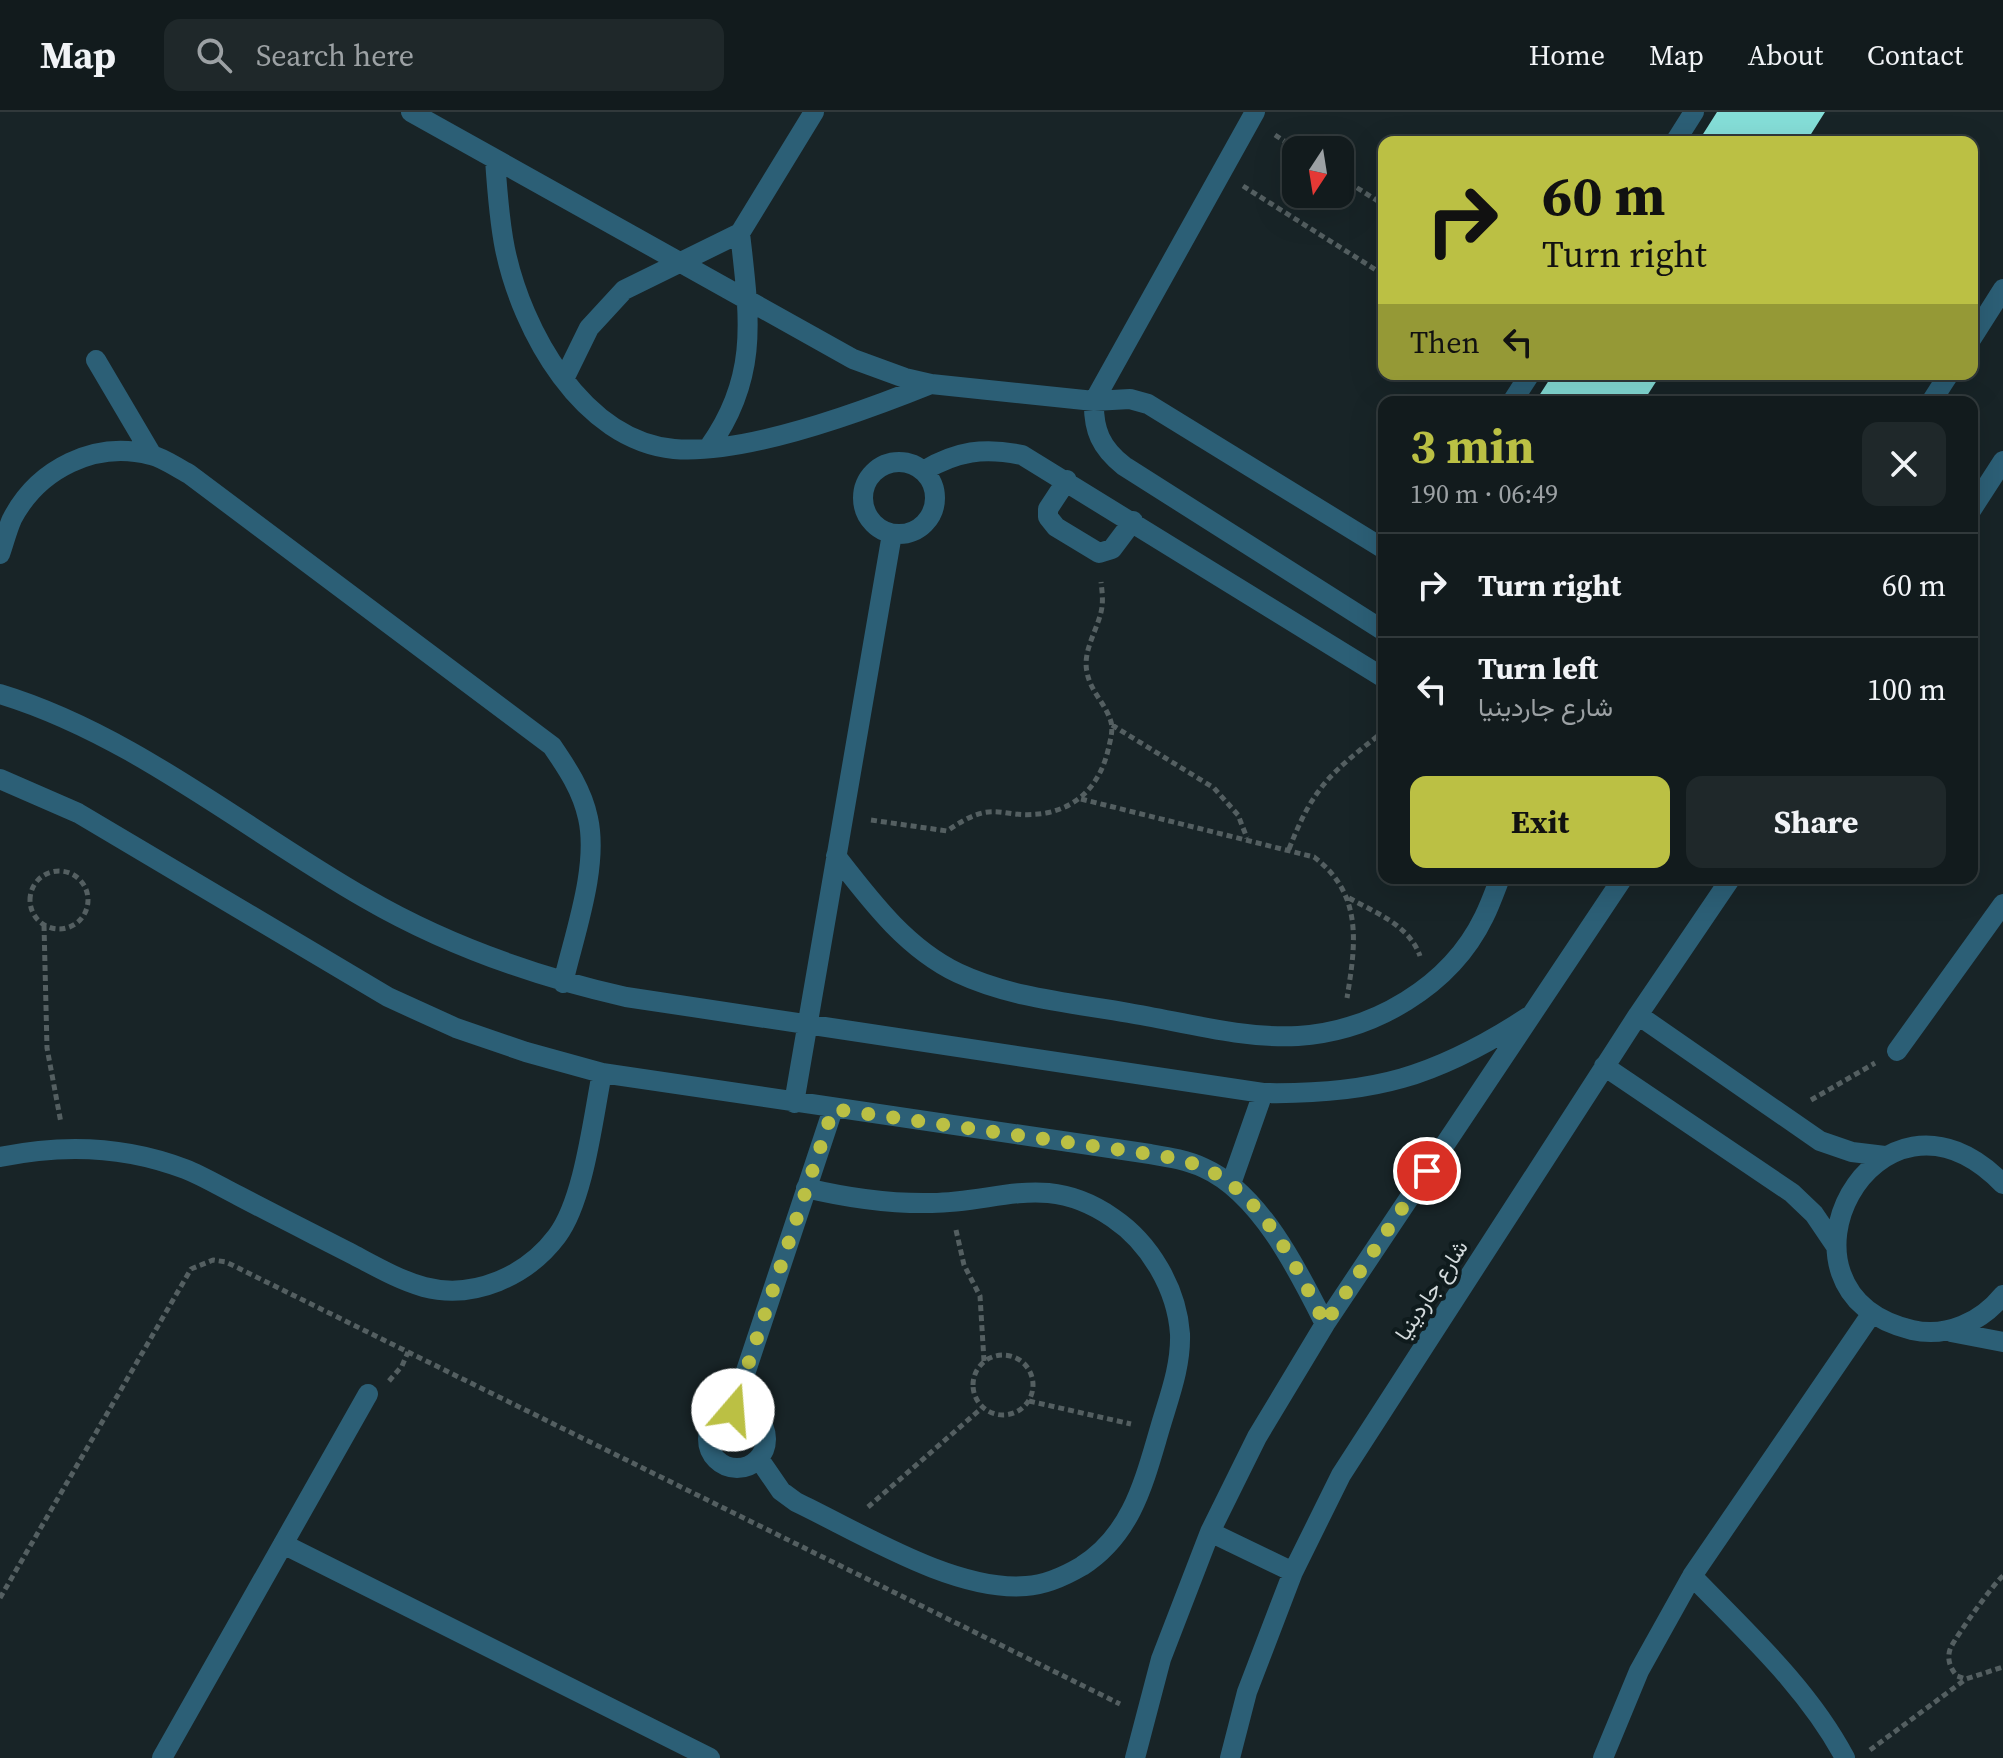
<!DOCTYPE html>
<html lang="en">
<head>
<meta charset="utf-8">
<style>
  :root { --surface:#121b1d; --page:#1f282a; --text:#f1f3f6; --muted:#9ca1a4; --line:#31393b; --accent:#bbc044 }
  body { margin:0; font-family:"Source Serif 4",Vazirmatn,serif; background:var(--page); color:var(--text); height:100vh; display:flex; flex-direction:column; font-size:30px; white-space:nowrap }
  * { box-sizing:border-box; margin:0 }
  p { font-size:26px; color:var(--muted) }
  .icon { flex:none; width:44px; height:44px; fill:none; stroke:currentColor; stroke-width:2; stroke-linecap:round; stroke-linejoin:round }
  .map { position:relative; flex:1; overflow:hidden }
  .side { position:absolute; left:1378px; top:284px; width:600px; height:488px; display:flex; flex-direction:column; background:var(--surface); border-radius:16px; box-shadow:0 8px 32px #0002,0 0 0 2px var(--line) }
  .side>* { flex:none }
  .hud { position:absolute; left:1378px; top:24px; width:600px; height:244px; border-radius:16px; box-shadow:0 8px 32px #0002,0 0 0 2px var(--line); background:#bbc044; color:#111; overflow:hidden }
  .needle { width:52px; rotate:192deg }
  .fabs { position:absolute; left:1282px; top:24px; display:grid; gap:16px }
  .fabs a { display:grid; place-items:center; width:72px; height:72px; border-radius:16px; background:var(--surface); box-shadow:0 8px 32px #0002,0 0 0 2px var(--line); font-size:40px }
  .pin { position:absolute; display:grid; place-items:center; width:68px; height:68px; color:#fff; margin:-34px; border:4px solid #fff; border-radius:50%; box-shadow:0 2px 8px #0007 }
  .me { position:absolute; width:88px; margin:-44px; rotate:18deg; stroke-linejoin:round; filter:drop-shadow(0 0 6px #0008) }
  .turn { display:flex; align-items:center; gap:28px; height:168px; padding:0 32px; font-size:36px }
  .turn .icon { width:104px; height:104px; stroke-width:2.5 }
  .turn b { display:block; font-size:56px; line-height:68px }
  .then { display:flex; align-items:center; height:76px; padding:0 32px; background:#0003; gap:16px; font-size:30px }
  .round { display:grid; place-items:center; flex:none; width:84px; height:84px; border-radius:16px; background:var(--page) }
  .head { display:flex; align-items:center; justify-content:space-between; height:136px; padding:0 32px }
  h1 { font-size:48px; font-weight:700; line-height:60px; color:var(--accent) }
  .button { display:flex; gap:16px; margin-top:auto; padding:16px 32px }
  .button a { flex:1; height:92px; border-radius:16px; background:var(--accent); color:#111; font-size:32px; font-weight:700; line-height:92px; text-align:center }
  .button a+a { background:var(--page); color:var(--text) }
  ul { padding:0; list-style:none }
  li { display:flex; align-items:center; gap:24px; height:104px; padding:0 32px; border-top:2px solid var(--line) }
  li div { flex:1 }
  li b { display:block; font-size:30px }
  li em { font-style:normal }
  header { display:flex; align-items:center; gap:48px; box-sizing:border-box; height:112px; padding:0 40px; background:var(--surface); border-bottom:2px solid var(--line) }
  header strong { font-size:38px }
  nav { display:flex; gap:44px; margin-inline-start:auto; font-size:28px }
  .search { width:560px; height:72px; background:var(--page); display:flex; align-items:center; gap:20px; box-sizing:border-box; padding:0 28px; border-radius:16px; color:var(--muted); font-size:30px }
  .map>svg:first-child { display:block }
  .building { fill:#85ded8 }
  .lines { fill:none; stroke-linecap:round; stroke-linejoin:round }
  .path { stroke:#545f61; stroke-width:5; stroke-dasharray:6 4; stroke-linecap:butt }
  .minor { stroke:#2c5f76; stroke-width:20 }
  .route { stroke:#bbc044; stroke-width:14; stroke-dasharray:0 25.2 }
  .labels { text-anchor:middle; stroke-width:8; stroke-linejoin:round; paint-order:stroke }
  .street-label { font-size:22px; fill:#d3dadc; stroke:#0f1b1d }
</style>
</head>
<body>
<header>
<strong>Map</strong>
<div class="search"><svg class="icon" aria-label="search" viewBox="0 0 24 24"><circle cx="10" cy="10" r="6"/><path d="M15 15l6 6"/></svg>Search here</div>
<nav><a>Home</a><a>Map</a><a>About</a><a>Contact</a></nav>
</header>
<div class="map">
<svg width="2003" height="1646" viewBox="0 0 2003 1646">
  <rect width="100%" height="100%" fill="#182427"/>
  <path class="building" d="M1717 0H1825L1806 30H1698Z
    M1553 262H1661L1643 290H1535Z"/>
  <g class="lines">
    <path class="path" d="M1275 23 1298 38
      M1340 65 1384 93
      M1243 74 1384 163
      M1112 613 1214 676 1238 703 1247 726
      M1081 687 1314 745C1363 782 1356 831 1347 886
      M871 708 947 719C997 684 999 709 1046 701 1082 694 1102 668 1109 634 1111 626 1113 617 1111 610 1106 592 1090 579 1087 560 1082 538 1099 516 1102 495 1103 487 1102 478 1101 470
      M1289 737C1314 673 1331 661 1384 619
      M30 788a29 29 0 1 1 58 0a29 29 0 1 1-58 0Z
      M1349 786C1376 801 1409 813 1420 844
      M44 813 47 936 61 1011
      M1811 988 1875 951
      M956 1118 964 1153 980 1184 984 1249
      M973 1273a30 30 0 1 1 60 0a30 30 0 1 1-60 0Z
      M389 1269 402 1254 408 1240
      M1029 1289 1131 1312
      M868 1395 983 1295
      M2003 1464C1993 1472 1957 1523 1951 1535 1946 1546 1950 1556 1957 1564L1966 1567 2003 1555
      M0 1486 191 1157 213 1148 226 1150 1120 1592
      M1870 1638 1966 1567"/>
    <path class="minor" d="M411 0 853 247 905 266 931 272 1094 289 1130 287 1148 292 1384 437
      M1255 0 1094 289C1093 318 1101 336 1124 354L1384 519
      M1675 30 1694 0
      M495 47C497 77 499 107 505 137 522 219 582 328 674 337 746 343 864 299 931 272
      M1972 226 2003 177
      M96 248 152 343
      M564 267 589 216 624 178 740 121 814 0
      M1512 290 1530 262
      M1931 290 1949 262
      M709 335C760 264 749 203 740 121
      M863 386a36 36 0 1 1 72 0a36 36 0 1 1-72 0Z
      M923 359C957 339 984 335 1022 343L1384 566
      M1067 368 1048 397V405L1056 415 1099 441 1112 437 1133 409
      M1972 397 2003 349
      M0 442C4 431 7 418 12 407 38 357 95 328 151 343 164 346 177 356 189 362L552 634C567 656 582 678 588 706 599 755 574 823 563 871
      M0 582C132 622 246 718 365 786 448 834 533 864 626 885L1263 981C1372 983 1436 965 1528 905
      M0 667 78 701 388 885 456 916 526 940 602 961 1150 1042C1168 1045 1187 1048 1204 1056 1260 1081 1299 1160 1325 1212
      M836 744C871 789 906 836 958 861 1011 886 1072 891 1129 901 1183 910 1242 927 1298 924 1373 919 1450 875 1484 805 1490 793 1495 779 1500 766
      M1638 903 1820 1029 1852 1040 1885 1044
      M1897 939 2003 792
      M1604 954 1792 1081 1814 1102 1835 1133
      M794 991 892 422
      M0 1045C62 1032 125 1034 185 1057 203 1064 221 1075 239 1084 277 1104 315 1123 352 1142 375 1154 399 1168 424 1175 474 1188 527 1164 557 1124 584 1088 593 1006 602 961
      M1231 1072 1263 981
      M2003 1072C1877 942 1752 1180 1912 1218 1947 1226 1981 1210 2003 1183
      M1951 1220 2003 1230
      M708 1327a29 29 0 1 1 58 0a29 29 0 1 1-58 0Z
      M733 1298 833 997
      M759 1347 781 1379 796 1390C861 1421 955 1480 1026 1474 1045 1473 1065 1464 1082 1454 1132 1422 1144 1370 1160 1316 1169 1285 1181 1255 1180 1222 1177 1177 1150 1131 1113 1106 1047 1060 1001 1090 932 1091 888 1092 848 1086 806 1076
      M1210 1420 1293 1460
      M283 1432 710 1646
      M1692 1464C1747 1521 1808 1576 1845 1646
      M162 1646 368 1282
      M1135 1646 1161 1547 1210 1420 1257 1325 1325 1212 1623 766
      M1230 1646 1247 1580 1293 1460 1341 1363 1638 903 1731 766
      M1603 1646 1639 1559 1692 1464 1872 1201"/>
  </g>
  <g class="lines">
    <path class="route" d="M733 1298 833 997 1150 1042C1168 1045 1187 1048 1204 1056 1263 1082 1298 1158 1325 1212L1427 1059"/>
  </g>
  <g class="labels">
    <g class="street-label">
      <text transform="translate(1431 1178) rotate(-57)" y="8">شارع جاردينيا</text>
    </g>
  </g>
</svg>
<div class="fabs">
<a><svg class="needle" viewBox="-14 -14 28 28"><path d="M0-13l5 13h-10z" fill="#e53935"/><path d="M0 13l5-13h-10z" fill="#9ca1a4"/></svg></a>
</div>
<div class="pin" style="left:1427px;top:1059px;background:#d93025"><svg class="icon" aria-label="arrive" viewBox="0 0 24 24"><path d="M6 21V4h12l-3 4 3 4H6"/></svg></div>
<svg class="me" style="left:733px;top:1298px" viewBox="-20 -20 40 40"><circle r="19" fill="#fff"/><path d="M0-13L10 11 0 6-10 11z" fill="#bbc044"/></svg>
<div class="hud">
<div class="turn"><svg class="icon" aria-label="right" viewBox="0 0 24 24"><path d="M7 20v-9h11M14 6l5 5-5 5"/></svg><div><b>60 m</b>Turn right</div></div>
<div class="then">Then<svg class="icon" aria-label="left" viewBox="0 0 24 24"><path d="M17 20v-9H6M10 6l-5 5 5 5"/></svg></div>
</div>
<section class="side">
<div class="head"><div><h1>3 min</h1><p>190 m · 06:49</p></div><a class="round"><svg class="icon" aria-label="close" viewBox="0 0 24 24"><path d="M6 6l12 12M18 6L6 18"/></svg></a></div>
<ul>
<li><svg class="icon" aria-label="right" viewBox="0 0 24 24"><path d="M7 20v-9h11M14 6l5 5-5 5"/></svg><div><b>Turn right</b></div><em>60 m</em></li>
<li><svg class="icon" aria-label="left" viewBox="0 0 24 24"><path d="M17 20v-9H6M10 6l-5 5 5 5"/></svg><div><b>Turn left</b><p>شارع جاردينيا</p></div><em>100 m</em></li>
</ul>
<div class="button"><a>Exit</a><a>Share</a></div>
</section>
</div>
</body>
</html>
